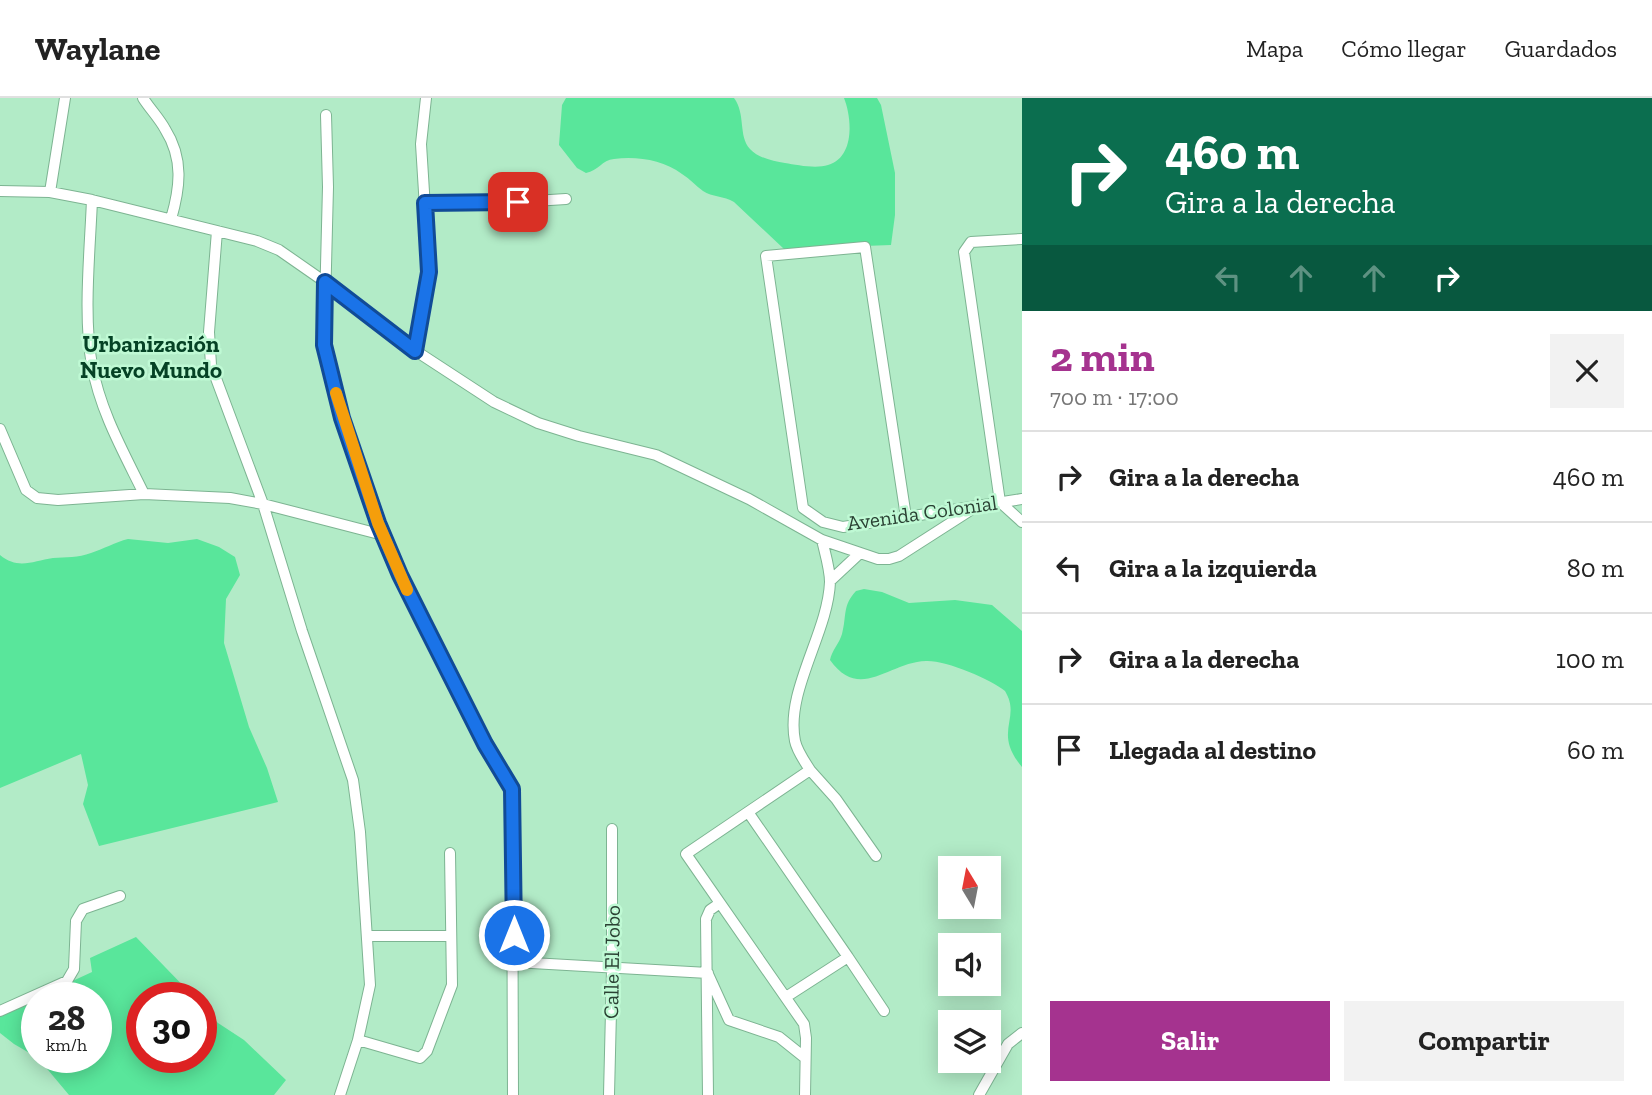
<!DOCTYPE html>
<html lang="es">
<head>
<meta charset="utf-8">
<style>
  :root { --surface:#fff; --page:#f2f2f2; --text:#222; --muted:#767676; --line:#e0e0e0; --accent:#a5338f }
  body { margin:0; font-family:"Zilla Slab",serif; background:var(--page); color:var(--text); height:100vh; display:flex; flex-direction:column; font-size:26px; white-space:nowrap }
  * { box-sizing:border-box; margin:0 }
  p { font-size:23px; color:var(--muted) }
  .icon { flex:none; width:38px; height:38px; fill:none; stroke:currentColor; stroke-width:2; stroke-linecap:round; stroke-linejoin:round }
  .map { position:relative; flex:1; overflow:hidden }
  .sheet { display:flex; flex-direction:column; background:var(--surface); width:630px }
  .sheet>* { flex:none }
  .guide { background:#0b6e4f; color:#fff; overflow:hidden }
  .needle { width:46px; rotate:350deg }
  .tools { position:absolute; left:938px; top:758px; display:grid; gap:14px }
  .tools a { display:grid; place-items:center; width:63px; height:63px; border-radius:0px; background:var(--surface); box-shadow:0 4px 18px #0003; font-size:35px }
  .speed { position:absolute; left:21px; top:884px; display:flex; gap:14px; font-size:35px; font-weight:700; text-align:center }
  .speed>* { display:grid; place-content:center; width:91px; height:91px; border-radius:50%; background:var(--surface); box-shadow:0 4px 18px #0003; line-height:1 }
  .speed small { font-size:18px; font-weight:400 }
  .speed .limit { border:10px solid #d22; background:#fff; color:#111 }
  .pin { position:absolute; display:grid; place-items:center; width:60px; height:60px; color:#fff; margin:-30px; border-radius:14px; box-shadow:0 4px 10px #0006 }
  .me { position:absolute; width:77px; margin:-38px; rotate:0deg; stroke-linejoin:round; filter:drop-shadow(0 0 5px #0008) }
  .turn { display:flex; align-items:center; gap:24px; height:147px; padding:0 28px; font-size:32px }
  .turn .icon { width:91px; height:91px; stroke-width:2.5 }
  .turn b { display:block; font-size:49px; line-height:60px }
  .lanes { display:flex; align-items:center; height:66px; padding:0 28px; background:#0003; justify-content:center; gap:35px; direction:ltr }
  .lanes .off { opacity:.35 }
  .round { display:grid; place-items:center; flex:none; width:74px; height:74px; border-radius:0px; background:var(--page) }
  .headline { display:flex; align-items:center; justify-content:space-between; height:119px; padding:0 28px }
  h1 { font-size:42px; font-weight:700; line-height:52px; color:var(--accent) }
  .action { display:flex; gap:14px; margin-top:auto; padding:14px 28px }
  .action a { flex:1; height:80px; border-radius:0px; background:var(--accent); color:#fff; font-size:28px; font-weight:700; line-height:80px; text-align:center }
  .action a+a { background:var(--page); color:var(--text) }
  ul { padding:0; list-style:none }
  li { display:flex; align-items:center; gap:21px; height:91px; padding:0 28px; border-top:2px solid var(--line) }
  li div { flex:1 }
  li b { display:block; font-size:26px }
  li em { font-style:normal }
  header { display:flex; align-items:center; gap:42px; box-sizing:border-box; height:98px; padding:0 35px; background:var(--surface); border-bottom:2px solid var(--line) }
  header strong { font-size:33px }
  nav { display:flex; gap:38px; margin-inline-start:auto; font-size:24px }
  main { display:flex; flex:1; min-height:0 }
  .map>svg:first-child { display:block }
  .green { fill:#59e69b }
  .lines { fill:none; stroke-linecap:round; stroke-linejoin:round }
  .street-casing { stroke:#7db492; stroke-width:12 }
  .street { stroke:#fff; stroke-width:10 }
  .route-casing { stroke:#114b97; stroke-width:18 }
  .route { stroke:#1a73e8; stroke-width:12 }
  .slow { stroke:#f59e0b; stroke-width:12 }
  .labels { text-anchor:middle; stroke-width:5; stroke-linejoin:round; paint-order:stroke }
  .street-label { font-size:21px; fill:#2a4133; stroke:#bff9d4 }
  .neighbourhood-label { font-size:23px; font-weight:bold; fill:#054225; stroke:#bff9d4 }
</style>
</head>
<body>
<header>
<strong>Waylane</strong>
<nav><a>Mapa</a><a>Cómo llegar</a><a>Guardados</a></nav>
</header>
<main>
<div class="map">
<svg width="1022" height="997" viewBox="0 0 1022 997">
  <rect width="100%" height="100%" fill="#b2ebc7"/>
  <path class="green" d="M566 0H734C746 16 738 38 750 51 758 60 773 63 785 65 797 67 816 71 828 67 855 59 852 20 844 0H877L881 7 895 75V117L891 147 784 151 734 104C724 98 712 99 703 93 696 88 690 81 682 76 663 62 637 58 614 61 602 62 598 73 586 75L577 70 559 47 562 7Z
    M128 441 168 445 197 441 219 449 235 459 240 477 226 501 224 545 249 629 267 670 278 704 99 748 83 706 88 687 81 656 0 690V457C18 472 33 463 53 460 66 459 78 460 91 455 104 451 115 444 128 441Z
    M864 491 882 494 909 505 955 502 992 507 1022 533V669C992 633 1022 621 1005 593 991 581 945 562 926 563 889 564 860 604 830 562 832 552 839 546 842 536 847 518 842 508 856 493Z
    M136 839 194 899 142 900V959H201V908L218 925 244 942 286 982 274 997H69L38 960 14 946 0 935V918L37 900V959H96V900L38 899 92 874 90 860Z"/>
  <g class="lines">
    <defs>
      <path id="street" d="M143 0C150 11 159 20 165 31 184 61 180 90 171 121
        M326 17 328 89 324 247 342 320 378 425 399 477 485 646 512 691 513 997
        M0 93 50 94 92 102 257 143 279 152 325 184 396 240 494 304 538 325 579 338 656 357 749 401 822 442 878 461H889L899 458 977 408
        M50 94 65 0
        M92 102C90 152 83 219 92 267 100 313 124 355 144 396
        M425 105 518 104 566 101
        M217 133 209 234 211 267 263 406 302 533 353 682 360 734 370 887 358 942 340 997
        M1022 141 971 144 964 154 1000 404 1022 424
        M415 252 429 174 421 46 426 0
        M0 331 26 392 37 400 58 402 144 396 230 400 263 406 383 437
        M906 419 865 149 766 158 803 410 823 424 843 429 1022 401
        M830 483 860 455
        M810 672C805 664 797 653 795 643 785 593 828 535 830 484 830 471 825 455 822 442
        M748 714 848 859 786 899
        M367 838H450
        M848 859 884 913
        M514 864 708 875
        M708 876 729 922 779 939 804 959
        M0 913 67 883 74 871 76 823 83 811 120 798
        M358 942 420 960 427 953 452 887 450 755
        M609 997 612 871V731
        M708 997 706 821 710 812 720 805
        M805 997 806 940 804 926 686 756 810 672 836 701 876 758
        M979 997 1008 946 1022 935"/>
    </defs>
    <use href="#street" class="street-casing"/>
    <use href="#street" class="street"/>
  </g>
  <g class="lines">
    <defs>
      <path id="route" d="M514 837 512 691 485 646 424 525 400 477 378 425 342 320 329 267 324 247 325 184 415 253 429 174 425 105 518 104"/>
    </defs>
    <use href="#route" class="route-casing"/>
    <use href="#route" class="route"/>
    <path class="slow" d="M336 295 378 425 407 492"/>
  </g>
  <g class="labels">
    <g class="street-label">
      <text transform="translate(922 415) rotate(-8)" y="7">Avenida Colonial</text>
      <text transform="translate(612 864) rotate(-89)" y="7">Calle El Jobo</text>
    </g>
    <g class="neighbourhood-label">
      <text x="151" y="254">Urbanización<tspan x="151" dy="26">Nuevo Mundo</tspan></text>
    </g>
  </g>
</svg>
<div class="tools">
<a><svg class="needle" viewBox="-14 -14 28 28"><path d="M0-13l5 13h-10z" fill="#e53935"/><path d="M0 13l5-13h-10z" fill="#767676"/></svg></a>
<a><svg class="icon" aria-label="sound" viewBox="0 0 24 24"><path d="M4 9h4l5-4v14l-5-4H4zM17 9q2 3 0 6"/></svg></a>
<a><svg class="icon" aria-label="layers" viewBox="0 0 24 24"><path d="M12 4l9 5-9 5-9-5zM3 14l9 5 9-5"/></svg></a>
</div>
<div class="speed"><div>28<small>km/h</small></div><div class="limit">30</div></div>
<div class="pin" style="left:518px;top:104px;background:#d93025"><svg class="icon" aria-label="arrive" viewBox="0 0 24 24"><path d="M6 21V4h12l-3 4 3 4H6"/></svg></div>
<svg class="me" style="left:514px;top:837px" viewBox="-20 -20 40 40"><circle r="17" fill="#1a73e8" stroke="#fff" stroke-width="3"/><path d="M0-11L8 9 0 5-8 9z" fill="#fff"/></svg>
</div>
<section class="sheet">
<div class="guide">
<div class="turn"><svg class="icon" aria-label="right" viewBox="0 0 24 24"><path d="M7 20v-9h11M14 6l5 5-5 5"/></svg><div><b>460 m</b>Gira a la derecha</div></div>
<div class="lanes"><svg class="icon off" aria-label="left" viewBox="0 0 24 24"><path d="M17 20v-9H6M10 6l-5 5 5 5"/></svg><svg class="icon off" aria-label="ahead" viewBox="0 0 24 24"><path d="M12 20V5M6 11l6-6 6 6"/></svg><svg class="icon off" aria-label="ahead" viewBox="0 0 24 24"><path d="M12 20V5M6 11l6-6 6 6"/></svg><svg class="icon" aria-label="right" viewBox="0 0 24 24"><path d="M7 20v-9h11M14 6l5 5-5 5"/></svg></div>
</div>
<div class="headline"><div><h1>2 min</h1><p>700 m · 17:00</p></div><a class="round"><svg class="icon" aria-label="close" viewBox="0 0 24 24"><path d="M6 6l12 12M18 6L6 18"/></svg></a></div>
<ul>
<li><svg class="icon" aria-label="right" viewBox="0 0 24 24"><path d="M7 20v-9h11M14 6l5 5-5 5"/></svg><div><b>Gira a la derecha</b></div><em>460 m</em></li>
<li><svg class="icon" aria-label="left" viewBox="0 0 24 24"><path d="M17 20v-9H6M10 6l-5 5 5 5"/></svg><div><b>Gira a la izquierda</b></div><em>80 m</em></li>
<li><svg class="icon" aria-label="right" viewBox="0 0 24 24"><path d="M7 20v-9h11M14 6l5 5-5 5"/></svg><div><b>Gira a la derecha</b></div><em>100 m</em></li>
<li><svg class="icon" aria-label="arrive" viewBox="0 0 24 24"><path d="M6 21V4h12l-3 4 3 4H6"/></svg><div><b>Llegada al destino</b></div><em>60 m</em></li>
</ul>
<div class="action"><a>Salir</a><a>Compartir</a></div>
</section>
</main>
</body>
</html>
